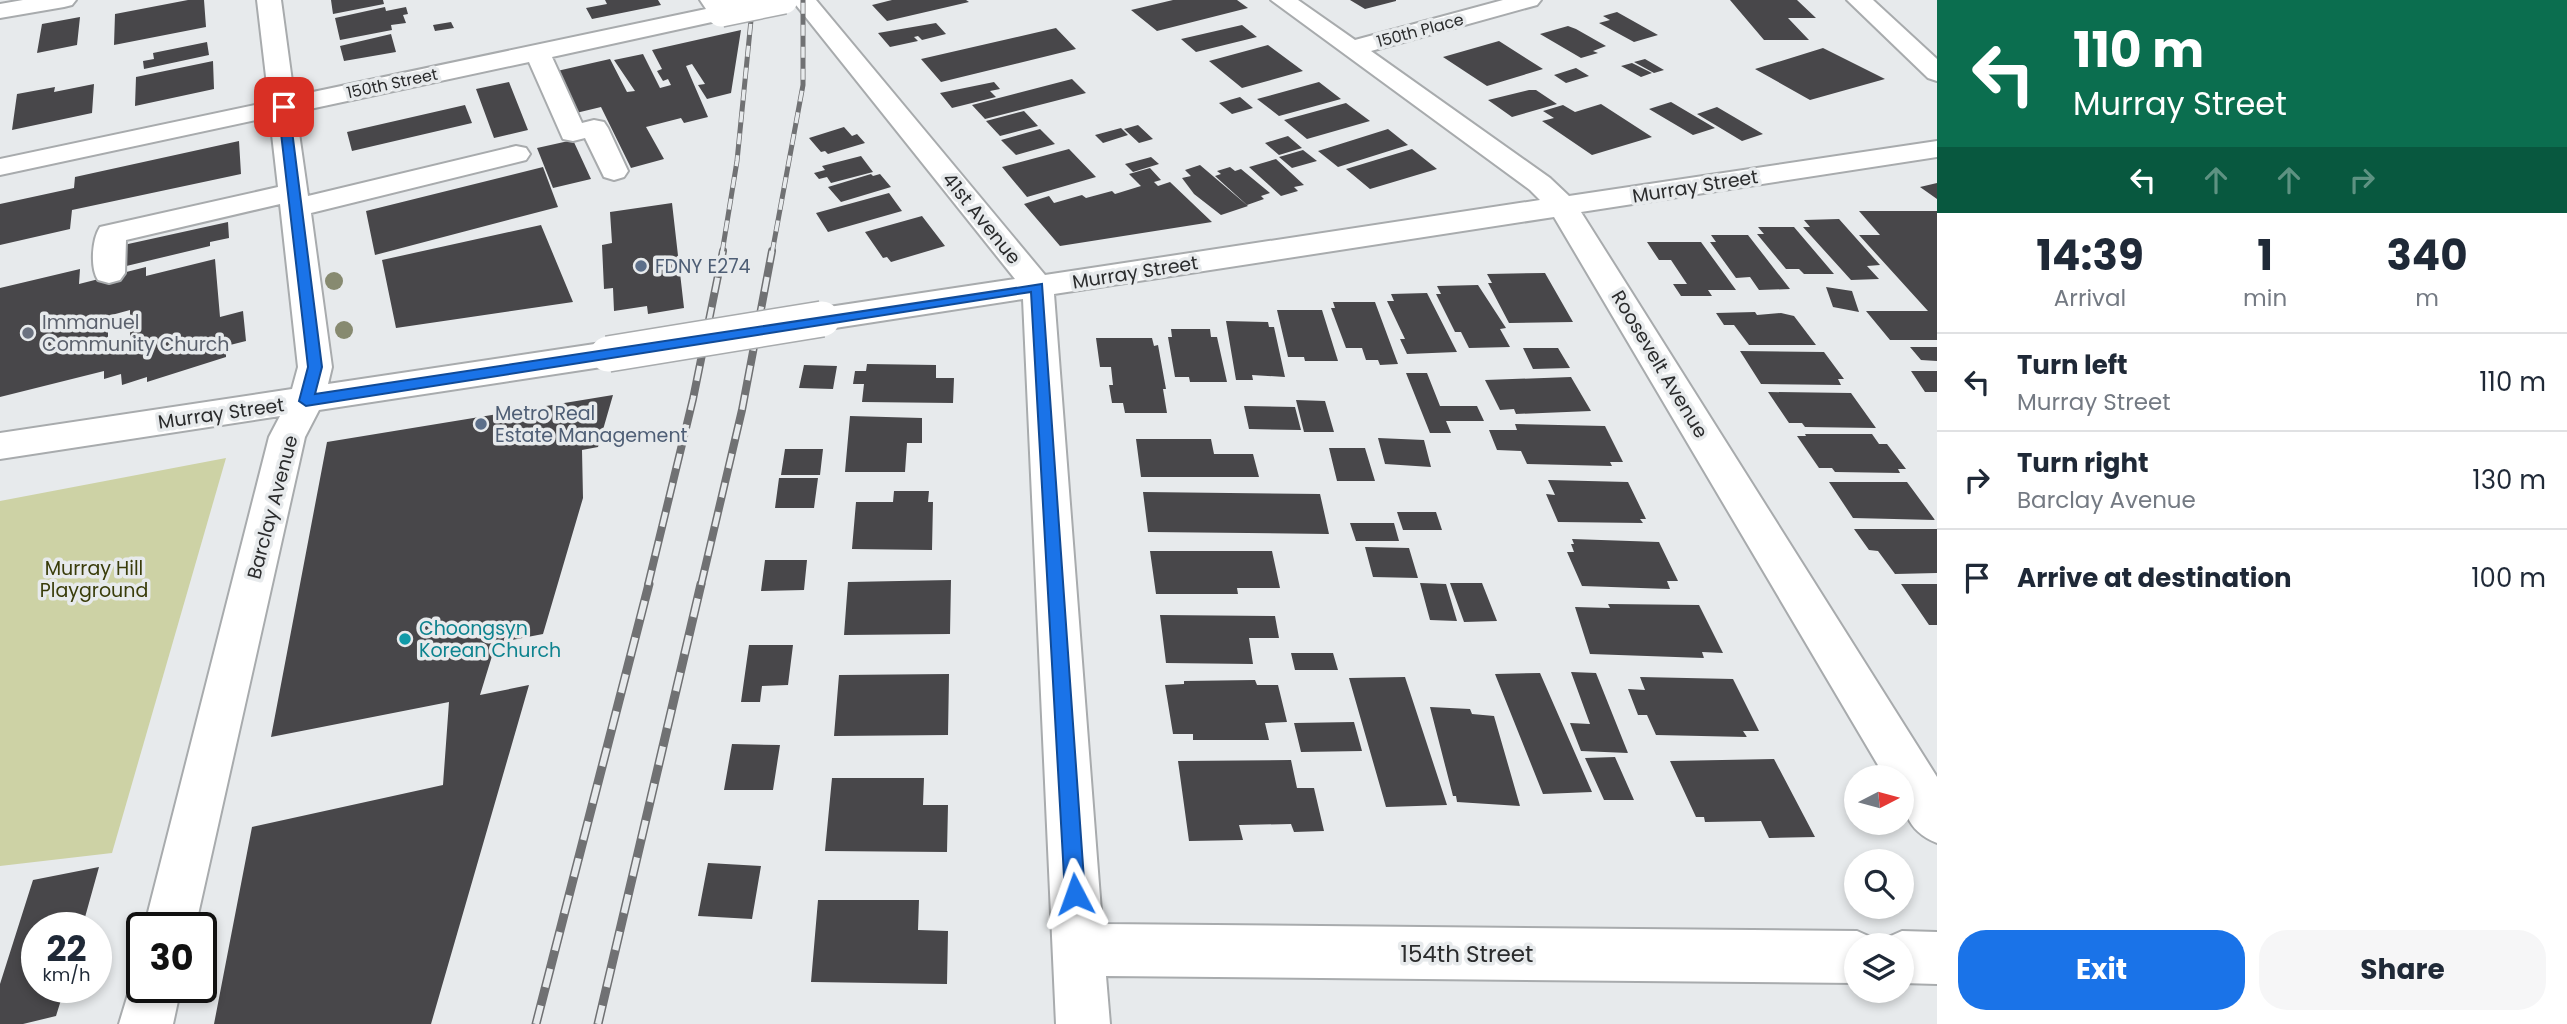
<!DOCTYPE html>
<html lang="en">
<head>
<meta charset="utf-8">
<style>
  :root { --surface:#fff; --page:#f6f6f7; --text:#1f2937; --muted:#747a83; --line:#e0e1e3; --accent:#1a73e8 }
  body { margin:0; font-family:Poppins,sans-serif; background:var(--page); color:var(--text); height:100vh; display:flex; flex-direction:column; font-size:26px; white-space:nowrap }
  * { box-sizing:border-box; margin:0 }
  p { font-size:23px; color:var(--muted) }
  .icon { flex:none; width:38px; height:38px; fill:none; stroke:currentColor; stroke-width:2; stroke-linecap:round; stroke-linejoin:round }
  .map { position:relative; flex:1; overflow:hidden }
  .drawer { display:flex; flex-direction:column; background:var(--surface); width:630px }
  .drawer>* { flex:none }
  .hud { background:#0b6e4f; color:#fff; overflow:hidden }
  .needle { width:46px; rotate:84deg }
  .fabs { position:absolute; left:1844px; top:765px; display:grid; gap:14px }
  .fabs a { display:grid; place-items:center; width:70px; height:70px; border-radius:50%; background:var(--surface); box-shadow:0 4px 10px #0003; font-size:35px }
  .speed { position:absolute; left:21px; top:912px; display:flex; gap:14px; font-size:35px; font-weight:700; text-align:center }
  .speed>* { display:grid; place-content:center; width:91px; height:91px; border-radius:50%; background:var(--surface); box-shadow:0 4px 10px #0003; line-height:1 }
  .speed small { font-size:18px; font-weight:400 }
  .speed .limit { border:4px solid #111; border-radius:10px; background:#fff; color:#111 }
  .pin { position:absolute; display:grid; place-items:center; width:60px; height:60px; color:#fff; margin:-30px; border-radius:14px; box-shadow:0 4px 10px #0006 }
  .me { position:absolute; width:77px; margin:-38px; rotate:356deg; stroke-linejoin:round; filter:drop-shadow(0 0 5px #0008) }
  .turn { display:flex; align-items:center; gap:24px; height:147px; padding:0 21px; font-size:32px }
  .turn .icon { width:91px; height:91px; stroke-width:2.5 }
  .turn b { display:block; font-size:49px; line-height:60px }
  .lanes { display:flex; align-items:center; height:66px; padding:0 21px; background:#0003; justify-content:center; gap:35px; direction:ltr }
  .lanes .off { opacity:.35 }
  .eta { display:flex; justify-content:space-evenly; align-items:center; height:119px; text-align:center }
  .eta b { font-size:42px; font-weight:700; line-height:49px }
  .action { display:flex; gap:14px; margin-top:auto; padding:14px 21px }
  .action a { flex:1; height:80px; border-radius:28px; background:var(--accent); color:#fff; font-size:28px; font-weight:700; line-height:80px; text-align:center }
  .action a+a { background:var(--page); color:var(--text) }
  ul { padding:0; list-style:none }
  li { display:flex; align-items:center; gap:21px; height:98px; padding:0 21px; border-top:2px solid var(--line) }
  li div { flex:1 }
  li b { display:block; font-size:26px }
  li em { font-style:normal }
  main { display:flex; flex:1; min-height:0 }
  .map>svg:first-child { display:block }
  .green { fill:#cdd2a5 }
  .building { fill:#48474a; fill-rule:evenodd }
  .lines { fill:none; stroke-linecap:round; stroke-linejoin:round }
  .minor-casing { stroke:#a8abad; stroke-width:4 }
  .major-casing { stroke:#a8abad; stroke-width:4 }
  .minor { fill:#fff; fill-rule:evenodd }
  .major { fill:#fff; fill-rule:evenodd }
  .rail-far2-casing { stroke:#707173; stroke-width:5 }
  .rail-far1-casing { stroke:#707173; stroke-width:8 }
  .rail-casing { stroke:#707173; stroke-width:9 }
  .rail-far2 { stroke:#e7eaec; stroke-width:3.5; stroke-dasharray:11; stroke-linecap:butt }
  .rail-far1 { stroke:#e7eaec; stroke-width:5; stroke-dasharray:15; stroke-linecap:butt }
  .rail { stroke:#e7eaec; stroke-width:6; stroke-dasharray:19; stroke-linecap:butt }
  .minor-bridge-far1-casing { stroke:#a8abad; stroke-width:30; stroke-linecap:butt }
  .minor-bridge-casing { stroke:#a8abad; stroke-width:38; stroke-linecap:butt }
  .minor-bridge-far1 { stroke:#fff; stroke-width:27 }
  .minor-bridge { stroke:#fff; stroke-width:35 }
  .tree { fill:#878a70 }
  .route { fill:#1a73e8; stroke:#114b97; stroke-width:2 }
  .service-dot { fill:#5c6f8a; stroke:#e7eaec; stroke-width:2.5 }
  .worship-dot { fill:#6b7280; stroke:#e7eaec; stroke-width:2.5 }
  .culture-dot { fill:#0f9aa8; stroke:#e7eaec; stroke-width:2.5 }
  .labels { text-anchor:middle; stroke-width:7; stroke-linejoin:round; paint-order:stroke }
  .far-street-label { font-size:16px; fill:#2a2b2c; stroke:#e7eaec }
  .street-label { font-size:19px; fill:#2a2b2c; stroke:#e7eaec }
  .service-label { font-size:19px; fill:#4e5e75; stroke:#e7eaec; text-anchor:start }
  .worship-label { font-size:19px; fill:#5b616d; stroke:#e7eaec; text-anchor:start }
  .park-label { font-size:19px; fill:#393c0a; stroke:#e7eaec }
  .culture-label { font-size:19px; fill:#0d838f; stroke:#e7eaec; text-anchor:start }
  .near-street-label { font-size:23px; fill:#2a2b2c; stroke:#e7eaec }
</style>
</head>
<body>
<main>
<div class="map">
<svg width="1937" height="1024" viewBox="0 0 1937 1024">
  <rect width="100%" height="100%" fill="#e7eaec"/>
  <path class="green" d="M226 458 112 853 0 866V501Z"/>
  <path class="building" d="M188 0H204L206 27 114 45 115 14Z
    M331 0H383L384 4 333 14Z
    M605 0H658L661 5 592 19 586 8 607 4Z
    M892 0H966L969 2 887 21 872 5Z
    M1173 0H1237L1248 8 1157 31 1131 10Z
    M1350 0H1396V1L1365 9Z
    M1730 0H1797L1816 18H1788L1809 40H1764Z
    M385 7 386 11 406 7 408 14 403 15 406 23 391 25 392 30 340 40 335 18Z
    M1617 12 1658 35 1634 42 1599 23 1610 20 1603 16Z
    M80 17 77 45 37 53 42 24Z
    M451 22 454 28 435 31 433 25Z
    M936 23 946 34 922 40 918 36 914 37 918 41 890 47 878 33Z
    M1242 25 1257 37 1196 52 1181 39Z
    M1568 26 1576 29 1606 46 1593 51 1598 53 1581 58 1540 34Z
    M1056 28 1076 49 941 82 921 59Z
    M741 30 731 93 707 99 698 85 705 84 692 64 686 66 708 117 684 123 681 118 646 127 664 159 631 168 601 107 576 113 557 71 610 59 627 92 635 91 614 60 643 54 660 88 671 85 668 79 663 81 657 71 662 69 652 50Z
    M391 34 396 52 344 61 340 46Z
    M1499 41 1543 69 1487 86 1443 57Z
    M207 42 209 55 144 69 143 61 154 59 153 53Z
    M1268 45 1303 71 1242 88 1209 61Z
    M1823 48 1885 79 1810 100 1755 69Z
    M1645 59 1664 70 1654 73 1634 62Z
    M213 61 214 89 135 106 136 77Z
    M1632 63 1652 73 1641 77 1621 66Z
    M1576 68 1589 76 1566 83 1554 75Z
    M1072 79 1086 93 985 119 972 105Z
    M509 82 528 130 494 138 476 89Z
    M994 82 1000 89 990 91 996 97 952 108 940 93Z
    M1319 82 1341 99 1279 116 1257 99Z
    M94 84 92 113 12 130 17 94 55 87 54 92Z
    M1529 90H1536L1557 104 1512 117 1488 100Z
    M1240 97 1253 108 1232 114 1219 103Z
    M1671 102 1715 128 1693 135 1649 109Z
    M1346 103 1370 121 1307 139 1284 120Z
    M1601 104 1652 137 1592 155 1542 121 1554 118 1543 111 1563 105 1575 112Z
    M465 105 472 123 352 151 347 132Z
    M1717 107 1763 134 1742 141 1697 114Z
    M1024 111 1038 126 1000 136 986 121Z
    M1138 125 1153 139 1139 143 1124 129Z
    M844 127 852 136 857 134 865 143 828 154 825 151 821 152 809 138Z
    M1121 128 1128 135 1103 143 1095 135Z
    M1040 129 1055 144 1016 155 1001 140Z
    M1388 129 1408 145 1338 167 1318 151Z
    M1288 136 1302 148 1279 155 1265 143Z
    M573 140 591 179 553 188 537 148Z
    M239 141 241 174 72 210 70 229 0 245V204L74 188 75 177Z
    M1069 149 1096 177 1027 197 1002 167Z
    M1412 149 1437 169 1370 189 1346 169Z
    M1303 150 1317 161 1292 168 1279 157Z
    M861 156 873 172 831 183 827 177 819 179 814 173 825 170 822 166Z
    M1151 157 1159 164 1133 172 1125 164Z
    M1276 159 1304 185 1294 187 1298 191 1281 196 1249 167Z
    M1200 165 1248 206 1221 215 1194 194 1182 178 1191 176 1185 170Z
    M543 167 558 207 375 255 366 211Z
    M1230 167 1235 171 1241 169 1270 193 1261 196 1264 199 1247 205 1215 176 1221 174 1217 171Z
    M1150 168 1161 180 1154 182 1158 186 1170 182 1212 222 1060 246 1024 204 1049 196 1054 203 1082 195 1086 198 1112 191 1115 194 1141 186 1129 174Z
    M871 174 873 176 880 174 891 187 841 202 828 187Z
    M1937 183V199L1920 187Z
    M889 193 902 211 828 232 816 213Z
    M672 203 684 308 648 314 647 306 614 311 613 288 604 289 602 245 612 243 610 212Z
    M1859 211H1937V340H1890L1866 311H1928L1859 235H1880Z
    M922 216 945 246 891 262 887 257 883 258 865 232Z
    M1839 219 1880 265 1867 266 1879 279 1851 280 1803 227H1810L1804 220Z
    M228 222 229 238 210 242V246L118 268 119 246Z
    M541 225 573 302 396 328 382 260Z
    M1758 227H1794L1834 274H1804L1799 269H1786L1757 234H1764Z
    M1711 235H1748L1790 289 1759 290 1750 277 1736 278 1710 242H1716Z
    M1647 242H1701L1736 290H1708L1712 296H1681L1673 284H1687L1671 260H1659Z
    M215 259 220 317 243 311 246 341 226 346V357L147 382V377L122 385 121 374 104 379V371L0 397V288L80 269 79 284 146 267V276ZM130 310V341L108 347V316Z
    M1545 273 1573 322 1509 323 1488 283H1492L1487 274Z
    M1478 285 1506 328 1500 329 1510 347 1469 348 1461 332H1455L1436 294H1441L1437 286Z
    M1826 287 1852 291 1859 312 1833 307Z
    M1427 293 1457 352 1407 354 1400 339H1405L1387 301H1394L1391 294Z
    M1333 302H1375L1398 364 1380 365 1378 360H1366L1362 348H1346L1331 308H1335Z
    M1277 310H1322L1338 361H1305L1304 357H1288Z
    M1755 312 1757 315 1781 313 1794 316 1816 345H1749L1734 325H1724L1716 313Z
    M1226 321 1268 322 1269 327H1274L1285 377 1252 375 1253 380H1236Z
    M1171 329H1210L1211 337H1217L1227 382H1190L1189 377H1175L1168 337H1172Z
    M1096 338H1152L1154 346 1158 345 1166 389H1163L1167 413H1125L1123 403H1112L1109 385H1113L1111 367H1100Z
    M1910 347H1937V361L1921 360Z
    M1523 348H1558L1570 368 1533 369Z
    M1740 351 1824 352 1844 379H1838L1841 385 1761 384Z
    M867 364 936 365V378H954L953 403 862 402 864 384H853L855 371H866Z
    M804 365 837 366 833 389 799 388Z
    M1911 371H1937V392H1925Z
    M1406 373H1427L1440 406H1477L1484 421H1446L1451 433H1430Z
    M1571 377 1591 411 1516 414 1514 409 1500 410 1485 380Z
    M1768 392 1851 393 1876 428 1805 427 1802 423H1789Z
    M613 395 598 447 582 450 583 498 543 634 496 643 480 695 529 685 431 1024H214L252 827 443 785 449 702 271 737 327 442Z
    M1296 400 1325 401 1334 432H1304Z
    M1244 406 1295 407 1301 430 1249 429Z
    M850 416 922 418V443H907L905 472H845Z
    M1515 424 1605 426 1623 462H1610L1612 466 1527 464 1521 451 1497 450 1489 430H1517Z
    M1805 434H1872L1879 444H1887L1906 469H1898L1900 473 1835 472 1832 468H1819L1797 436H1806Z
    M1378 438 1424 440 1431 467 1385 464Z
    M1136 439H1211L1214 454H1253L1259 477H1141Z
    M1329 448H1365L1375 481H1337Z
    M785 449H823L820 475H781Z
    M779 478H818L814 508H775Z
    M1548 480 1628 482 1646 519H1640L1643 523 1558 522 1546 494 1555 495Z
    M1829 482H1907L1935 520 1853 518Z
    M894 491H929L928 502H933L932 550 852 549 856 502H893Z
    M1143 492 1320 494 1329 534 1148 532Z
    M1397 512H1436L1442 530H1403Z
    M1350 523H1394L1399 541H1356Z
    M1854 529H1937V573L1895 574 1878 551 1869 550Z
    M1572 539 1659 542 1678 581H1667L1670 589 1582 586 1567 552H1574L1571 544H1574Z
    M1365 547 1409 548 1418 578 1373 577Z
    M1150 551H1272L1280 588H1237L1238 594H1156Z
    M765 560H807L804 590 761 591Z
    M951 580 950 634 844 635 848 582Z
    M1420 583 1446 584 1457 621 1430 620Z
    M1450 583H1482L1497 621 1464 622Z
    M1901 584H1937V625H1929Z
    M1608 604 1699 605 1723 653 1702 652 1704 658 1590 654 1575 607 1610 608Z
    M1160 615 1275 616 1279 638H1249L1253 664 1166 663Z
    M749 645H793L788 685 762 686 760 702H741Z
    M1291 653H1333L1338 670H1295Z
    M1571 672 1596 673 1628 753 1581 751 1570 723 1590 724Z
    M1540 673 1592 792 1543 794 1495 674Z
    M949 674 948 735 834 736 839 675Z
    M1405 677 1447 805 1386 807 1349 678Z
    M1640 677 1733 679 1759 731H1743L1747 737 1656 735 1647 715H1638L1628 689 1645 690Z
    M1255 680 1257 685H1278L1287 722 1265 723 1269 740H1193V734H1173L1165 685 1184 684V681Z
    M1430 707 1470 709 1472 714 1494 716 1520 806 1457 802 1456 796H1453Z
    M1354 722 1362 751 1301 752 1294 723Z
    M732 744 780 745 773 790H724Z
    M1615 757 1634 800H1604L1585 758Z
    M1774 759 1815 837 1769 838 1761 821 1705 822 1704 817H1696L1670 761Z
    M1291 760 1297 788H1314L1324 831 1294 832 1291 824 1239 825 1243 840 1189 841 1178 761Z
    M832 778H924L923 805H948L947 852 825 851Z
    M708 863 761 866 752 919 698 916Z
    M99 867 82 928H37V987H65L56 1016 23 1024H0V984L33 880Z
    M818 900H919L918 930 948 931 947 984 811 982Z"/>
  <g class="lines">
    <defs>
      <path id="minor" d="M23 0H76L72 5 64 7 0 18V4Z
        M257 0H281L294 96 706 9 700 0H724L733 13 729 18 721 20 552 57 582 123 594 120 604 122 608 128 628 171 624 177 614 180 604 177 585 138 573 141 563 139 529 62 296 112 308 196 516 146 526 148 530 154 526 160 311 213 332 367 328 384 608 342 620 346 625 354 620 362 608 366 319 410 305 437 195 928H144L269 437 280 416 0 459V433L292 389 298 367 280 204 126 240 125 273 120 280 109 283 98 280C90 268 92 239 100 227L278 187 270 117 0 175V159L269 102Z
        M792 0H816L1045 275 1540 200 1530 190 1271 0H1298L1355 40 1503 0H1541L1537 5 1371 51 1550 178 1569 196 1937 141V157L1581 212 1937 777V843C1905 830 1902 808 1902 777H1885L1554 217 1054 294 1102 924 1857 931 1875 939 1878 945H1857V983L1106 976 1110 1024H1056L1023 299 822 330 810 327 806 319 810 311 822 308 1015 279Z
        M1902 931 1937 932V984L1902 983V945H1881L1884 939Z
        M142 966V987H181L173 1024H119L136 968Z"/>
      <path id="major" d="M1847 0H1873L1937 59V81L1928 78Z"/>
    </defs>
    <use href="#minor" class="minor-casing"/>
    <use href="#major" class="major-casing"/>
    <use href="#minor" class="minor"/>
    <use href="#major" class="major"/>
    <defs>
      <path id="rail-far2" d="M722 253 737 161 753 0
        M772 253 803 85V0"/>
      <path id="rail-far1" d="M648 585 693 399 723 251
        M701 585 742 410 772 251"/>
      <path id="rail" d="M536 1024 649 584
        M598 1024 701 584"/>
    </defs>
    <use href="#rail-far2" class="rail-far2-casing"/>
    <use href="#rail-far1" class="rail-far1-casing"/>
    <use href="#rail" class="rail-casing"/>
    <use href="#rail-far2" class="rail-far2"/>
    <use href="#rail-far1" class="rail-far1"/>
    <use href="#rail" class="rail"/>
    <defs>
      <path id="minor-bridge-far1" d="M721 13 784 0"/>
      <path id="minor-bridge" d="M608 354 822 319"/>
    </defs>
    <use href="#minor-bridge-far1" class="minor-bridge-far1-casing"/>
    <use href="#minor-bridge" class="minor-bridge-casing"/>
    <use href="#minor-bridge-far1" class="minor-bridge-far1"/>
    <use href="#minor-bridge" class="minor-bridge"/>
  </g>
  <g class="tree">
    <circle cx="334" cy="281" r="9"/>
    <circle cx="344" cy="330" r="9"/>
  </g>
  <path class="route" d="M284 103 289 107 322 367 315 394 1042 284 1085 894 1082 902 1075 905 1068 902 1065 894 1031 292 306 406 299 401 308 367 278 107Z"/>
  <g class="service-dot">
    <circle cx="641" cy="266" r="7"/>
    <circle cx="481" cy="424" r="7"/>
  </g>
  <circle class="worship-dot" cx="28" cy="333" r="7"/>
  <circle class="culture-dot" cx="405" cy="639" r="7"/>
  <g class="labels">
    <g class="far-street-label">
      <text transform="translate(1420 30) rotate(-15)" y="6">150th Place</text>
      <text transform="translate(392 83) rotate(-12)" y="6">150th Street</text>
    </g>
    <g class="street-label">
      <text transform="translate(1695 186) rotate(-9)" y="7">Murray Street</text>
      <text transform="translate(982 218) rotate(51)" y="7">41st Avenue</text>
      <text transform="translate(1135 272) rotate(-9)" y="7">Murray Street</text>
      <text transform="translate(1660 364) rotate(59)" y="7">Roosevelt Avenue</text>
      <text transform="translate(221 413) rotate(-8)" y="7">Murray Street</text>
      <text transform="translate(272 507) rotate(-75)" y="7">Barclay Avenue</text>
    </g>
    <g class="service-label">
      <text x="655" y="273">FDNY E274</text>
      <text x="495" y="420">Metro Real<tspan x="495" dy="22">Estate Management</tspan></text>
    </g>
    <g class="worship-label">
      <text x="42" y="329">Immanuel<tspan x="42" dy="22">Community Church</tspan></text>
    </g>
    <g class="park-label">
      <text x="94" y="575">Murray Hill<tspan x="94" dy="22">Playground</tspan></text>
    </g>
    <g class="culture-label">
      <text x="419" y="635">Choongsyn<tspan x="419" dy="22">Korean Church</tspan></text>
    </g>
    <g class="near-street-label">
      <text x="1467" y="962">154th Street</text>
    </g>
  </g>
</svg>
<div class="fabs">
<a><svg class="needle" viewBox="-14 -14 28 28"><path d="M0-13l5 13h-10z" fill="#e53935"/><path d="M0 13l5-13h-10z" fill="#747a83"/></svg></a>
<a><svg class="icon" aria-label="search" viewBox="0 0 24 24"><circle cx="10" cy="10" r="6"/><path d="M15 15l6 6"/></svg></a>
<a><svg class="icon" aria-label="layers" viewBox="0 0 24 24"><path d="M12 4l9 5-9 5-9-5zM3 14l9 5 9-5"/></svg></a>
</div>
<div class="speed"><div>22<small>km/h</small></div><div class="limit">30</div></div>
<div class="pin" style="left:284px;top:107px;background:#d93025"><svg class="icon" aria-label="arrive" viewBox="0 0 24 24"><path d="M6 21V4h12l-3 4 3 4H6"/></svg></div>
<svg class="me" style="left:1075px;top:894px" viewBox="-20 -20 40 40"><path d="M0-17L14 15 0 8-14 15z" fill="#1a73e8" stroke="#fff" stroke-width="4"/></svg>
</div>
<section class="drawer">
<div class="hud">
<div class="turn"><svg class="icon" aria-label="left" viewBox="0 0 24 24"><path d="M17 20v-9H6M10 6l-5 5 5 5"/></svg><div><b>110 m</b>Murray Street</div></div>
<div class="lanes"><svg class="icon" aria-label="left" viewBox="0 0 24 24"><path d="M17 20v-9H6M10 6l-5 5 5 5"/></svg><svg class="icon off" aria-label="ahead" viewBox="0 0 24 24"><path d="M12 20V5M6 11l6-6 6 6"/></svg><svg class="icon off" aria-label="ahead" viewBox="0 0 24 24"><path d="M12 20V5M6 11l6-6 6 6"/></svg><svg class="icon off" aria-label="right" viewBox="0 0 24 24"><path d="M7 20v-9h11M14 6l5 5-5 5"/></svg></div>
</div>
<div class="eta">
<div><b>14:39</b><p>Arrival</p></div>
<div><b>1</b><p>min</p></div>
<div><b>340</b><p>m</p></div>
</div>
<ul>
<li><svg class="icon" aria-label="left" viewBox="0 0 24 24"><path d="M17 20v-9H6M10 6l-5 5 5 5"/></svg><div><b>Turn left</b><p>Murray Street</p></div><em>110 m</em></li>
<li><svg class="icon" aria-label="right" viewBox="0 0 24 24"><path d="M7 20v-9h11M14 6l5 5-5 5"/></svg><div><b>Turn right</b><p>Barclay Avenue</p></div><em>130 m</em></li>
<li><svg class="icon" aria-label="arrive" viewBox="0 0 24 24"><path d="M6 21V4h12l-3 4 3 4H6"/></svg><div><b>Arrive at destination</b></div><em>100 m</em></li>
</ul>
<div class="action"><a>Exit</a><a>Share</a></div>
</section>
</main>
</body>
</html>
